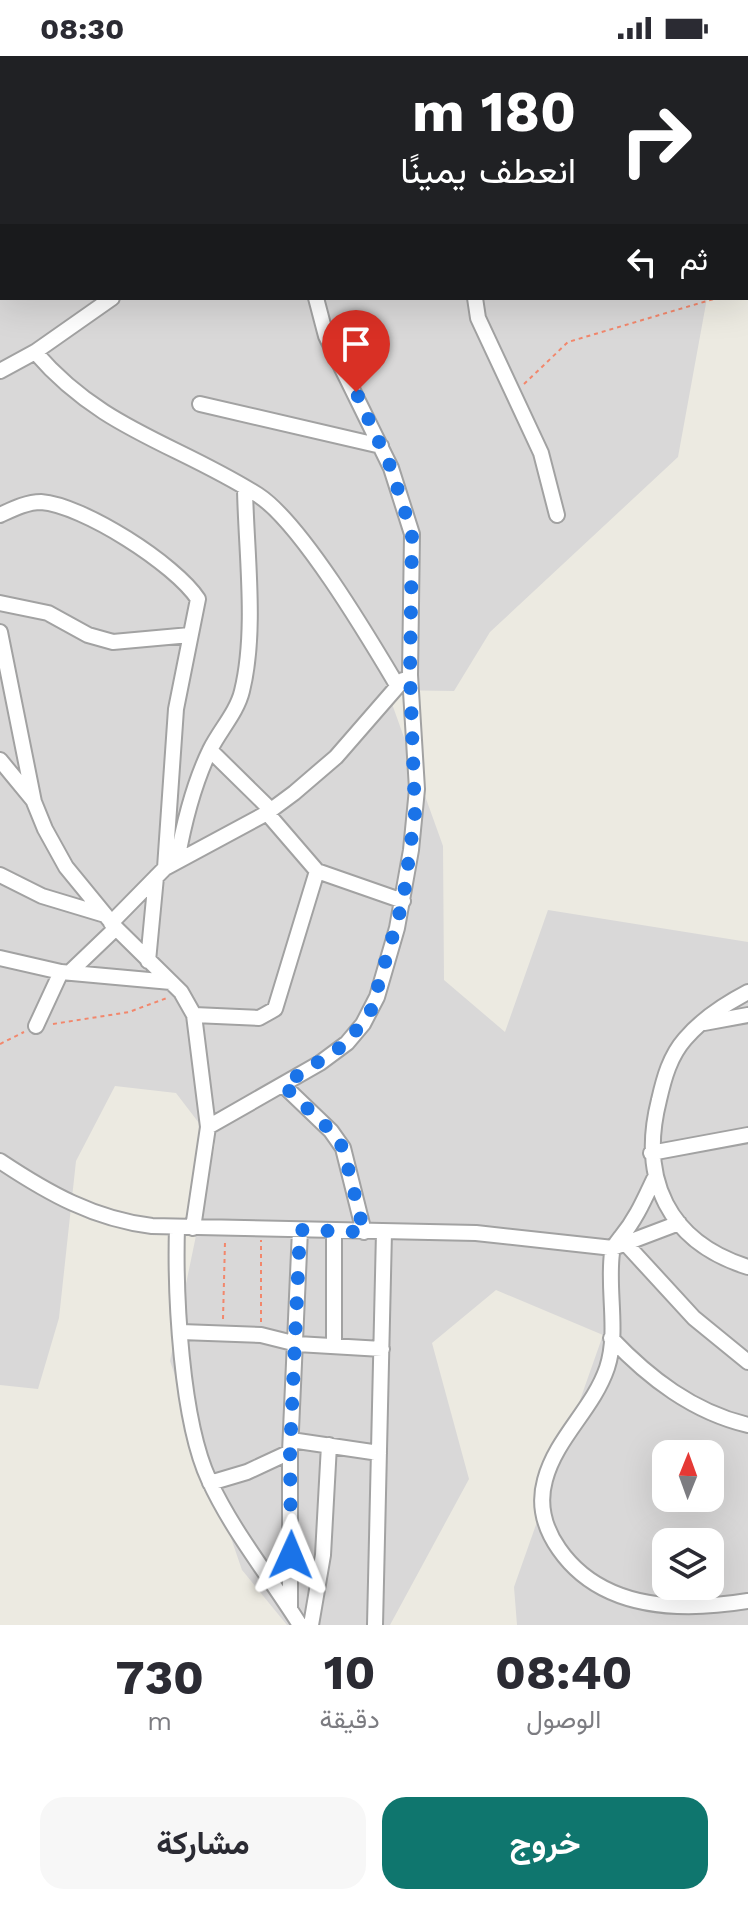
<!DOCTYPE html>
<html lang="ar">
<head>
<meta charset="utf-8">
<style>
  :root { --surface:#fff; --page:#f7f7f7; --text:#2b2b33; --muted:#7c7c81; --accent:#0f766e }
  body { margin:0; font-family:"Work Sans",Vazirmatn,sans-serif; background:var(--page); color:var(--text); direction:rtl; height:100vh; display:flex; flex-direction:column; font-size:30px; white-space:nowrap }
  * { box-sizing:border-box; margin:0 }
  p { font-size:26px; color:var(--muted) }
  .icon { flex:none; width:44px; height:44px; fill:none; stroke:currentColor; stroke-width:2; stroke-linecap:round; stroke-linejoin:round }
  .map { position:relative; height:1569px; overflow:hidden; direction:ltr }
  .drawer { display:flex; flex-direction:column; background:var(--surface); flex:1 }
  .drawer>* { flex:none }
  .top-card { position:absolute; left:0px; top:0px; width:748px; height:244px; box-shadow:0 8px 32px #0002; direction:rtl; background:#202124; color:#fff; overflow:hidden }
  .needle { width:52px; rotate:1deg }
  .fabs { position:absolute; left:652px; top:1384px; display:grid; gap:16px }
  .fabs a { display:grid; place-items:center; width:72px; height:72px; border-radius:16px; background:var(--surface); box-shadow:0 8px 32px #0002; font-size:40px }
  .pin { position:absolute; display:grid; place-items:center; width:68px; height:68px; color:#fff; margin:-82px -34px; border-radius:50% 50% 50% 0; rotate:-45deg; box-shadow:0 0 8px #0007 }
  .pin .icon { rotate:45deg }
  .me { position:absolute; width:88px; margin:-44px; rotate:1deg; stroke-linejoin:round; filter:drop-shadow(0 0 6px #0008) }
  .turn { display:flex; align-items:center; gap:28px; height:168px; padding:0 40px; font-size:36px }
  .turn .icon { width:104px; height:104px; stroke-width:2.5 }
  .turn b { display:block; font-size:56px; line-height:68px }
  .then { display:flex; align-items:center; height:76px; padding:0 40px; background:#0003; gap:16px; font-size:30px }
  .eta { display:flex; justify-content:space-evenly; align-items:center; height:136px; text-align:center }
  .eta b { font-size:48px; font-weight:700; line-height:56px }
  .primary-button { display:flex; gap:16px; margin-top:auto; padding:16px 40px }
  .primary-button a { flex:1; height:92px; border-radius:24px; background:var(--accent); color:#fff; font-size:32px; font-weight:700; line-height:92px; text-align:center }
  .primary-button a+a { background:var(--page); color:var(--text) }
  .status { display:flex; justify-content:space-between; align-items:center; height:56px; padding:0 40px; background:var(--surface); direction:ltr }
  .status svg { height:22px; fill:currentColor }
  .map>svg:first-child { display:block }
  .residential { fill:#d9d8d8; fill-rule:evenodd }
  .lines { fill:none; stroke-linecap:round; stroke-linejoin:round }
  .minor-casing { stroke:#a2a2a2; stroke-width:18 }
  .path { stroke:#f2876c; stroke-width:2; stroke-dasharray:4 4; stroke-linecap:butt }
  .minor { stroke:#fff; stroke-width:14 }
  .route { stroke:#1a73e8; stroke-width:14; stroke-dasharray:0 25.2 }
</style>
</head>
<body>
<div class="status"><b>08:30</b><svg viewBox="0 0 49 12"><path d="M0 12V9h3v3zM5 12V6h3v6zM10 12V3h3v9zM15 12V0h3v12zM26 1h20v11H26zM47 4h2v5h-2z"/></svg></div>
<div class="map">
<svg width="748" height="1569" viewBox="0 0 748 1569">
  <rect width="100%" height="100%" fill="#eceae1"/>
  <path class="residential" d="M0 0H690L2 2V242H707L678 401 490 576 454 635 387 634 443 790 444 924 505 976 548 854 748 886V1569H517L514 1531 603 1279 496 1234 432 1287 469 1423 390 1569H287L242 1514 170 1305 215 1088 176 1037 115 1030 76 1105 59 1262 38 1333 0 1329ZM666 1398H710V1442H666ZM666 1486H710V1530H666Z"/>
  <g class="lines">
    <defs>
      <path id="minor" d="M130 0V2
        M264 2V0
        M475 242 478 262 541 397 557 459
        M35 296C102 374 176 387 258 439 301 467 369 582 397 629
        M0 315 35 296 112 242
        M200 348 381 390
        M0 459C13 453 27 446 41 446 83 449 175 508 198 543L176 653 165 812
        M0 547 48 557 88 579 113 586 190 579
        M0 576 34 746 45 773 66 811 116 872 181 936 194 959 208 1071 193 1172
        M210 694 271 754
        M0 704 33 744
        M267 757 317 815 403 845
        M177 805C184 766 193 729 210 694 220 674 237 656 242 635 257 574 246 495 245 433
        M0 819 42 840 105 859
        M111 867 165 812 267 757 294 737 336 701 403 624
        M0 902 61 916 171 926
        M148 905 156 821
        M69 917 116 872
        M748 936C725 948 702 963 685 983 670 1000 664 1022 659 1044 639 1123 668 1186 748 1211
        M194 959 259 962 275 953 317 815
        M704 967 748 959
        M36 970 61 916
        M283 1029 331 1075 343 1092 364 1176
        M208 1071 320 1007 347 987 363 968 377 941 397 872 411 794 417 733 410 619 412 478 391 412 326 280 316 242
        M651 1097 748 1079
        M0 1105C48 1137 94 1163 152 1170L476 1177 613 1192 679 1167
        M654 1123C644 1144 636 1163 621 1181 617 1186 613 1190 612 1197 607 1234 619 1276 607 1312 593 1353 556 1382 545 1424 538 1449 545 1473 559 1493 602 1555 681 1556 748 1545
        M177 1171C175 1239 181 1364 209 1424 233 1476 270 1521 300 1569
        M626 1188 694 1262 748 1306
        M181 1276 261 1279 297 1288 382 1293
        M611 1282C649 1322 693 1356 748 1369
        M334 1290V1175
        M291 1384 379 1397
        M210 1427 247 1416 290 1396 300 1174
        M290 1552V1396
        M311 1569 323 1499 329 1389
        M375 1569 384 1176"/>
    </defs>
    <use href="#minor" class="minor-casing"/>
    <path class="path" d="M414 2 416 0
      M528 2 529 0
      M0 145 2 144
      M746 236 748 237
      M524 328 568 286 717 242
      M53 968 129 956 167 942
      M0 988 24 976
      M223 1263 225 1186
      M261 1266V1184"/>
    <use href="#minor" class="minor"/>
  </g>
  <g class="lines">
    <path class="route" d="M291 1499 290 1396 300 1174 364 1176 343 1092 331 1075 283 1029 347 987 371 954 403 845 415 757 410 619 412 478 391 412 356 336"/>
  </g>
</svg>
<div class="fabs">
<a><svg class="needle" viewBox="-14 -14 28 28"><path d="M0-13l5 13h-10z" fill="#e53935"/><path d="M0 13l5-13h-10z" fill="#7c7c81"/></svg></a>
<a><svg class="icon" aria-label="layers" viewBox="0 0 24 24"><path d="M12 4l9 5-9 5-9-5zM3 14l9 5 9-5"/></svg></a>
</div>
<div class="pin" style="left:356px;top:336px;background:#d93025"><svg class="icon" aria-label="arrive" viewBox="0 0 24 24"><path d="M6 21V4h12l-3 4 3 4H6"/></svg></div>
<svg class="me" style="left:291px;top:1499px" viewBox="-20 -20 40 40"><path d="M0-17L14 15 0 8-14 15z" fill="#1a73e8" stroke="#fff" stroke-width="4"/></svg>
<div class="top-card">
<div class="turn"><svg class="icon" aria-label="right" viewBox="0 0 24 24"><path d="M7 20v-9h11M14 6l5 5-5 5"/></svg><div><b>180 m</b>انعطف يمينًا</div></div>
<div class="then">ثم<svg class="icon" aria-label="left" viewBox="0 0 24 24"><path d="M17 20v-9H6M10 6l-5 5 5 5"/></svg></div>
</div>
</div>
<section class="drawer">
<div class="eta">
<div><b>08:40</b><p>الوصول</p></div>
<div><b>10</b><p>دقيقة</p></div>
<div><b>730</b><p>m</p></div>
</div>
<div class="primary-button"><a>خروج</a><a>مشاركة</a></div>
</section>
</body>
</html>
